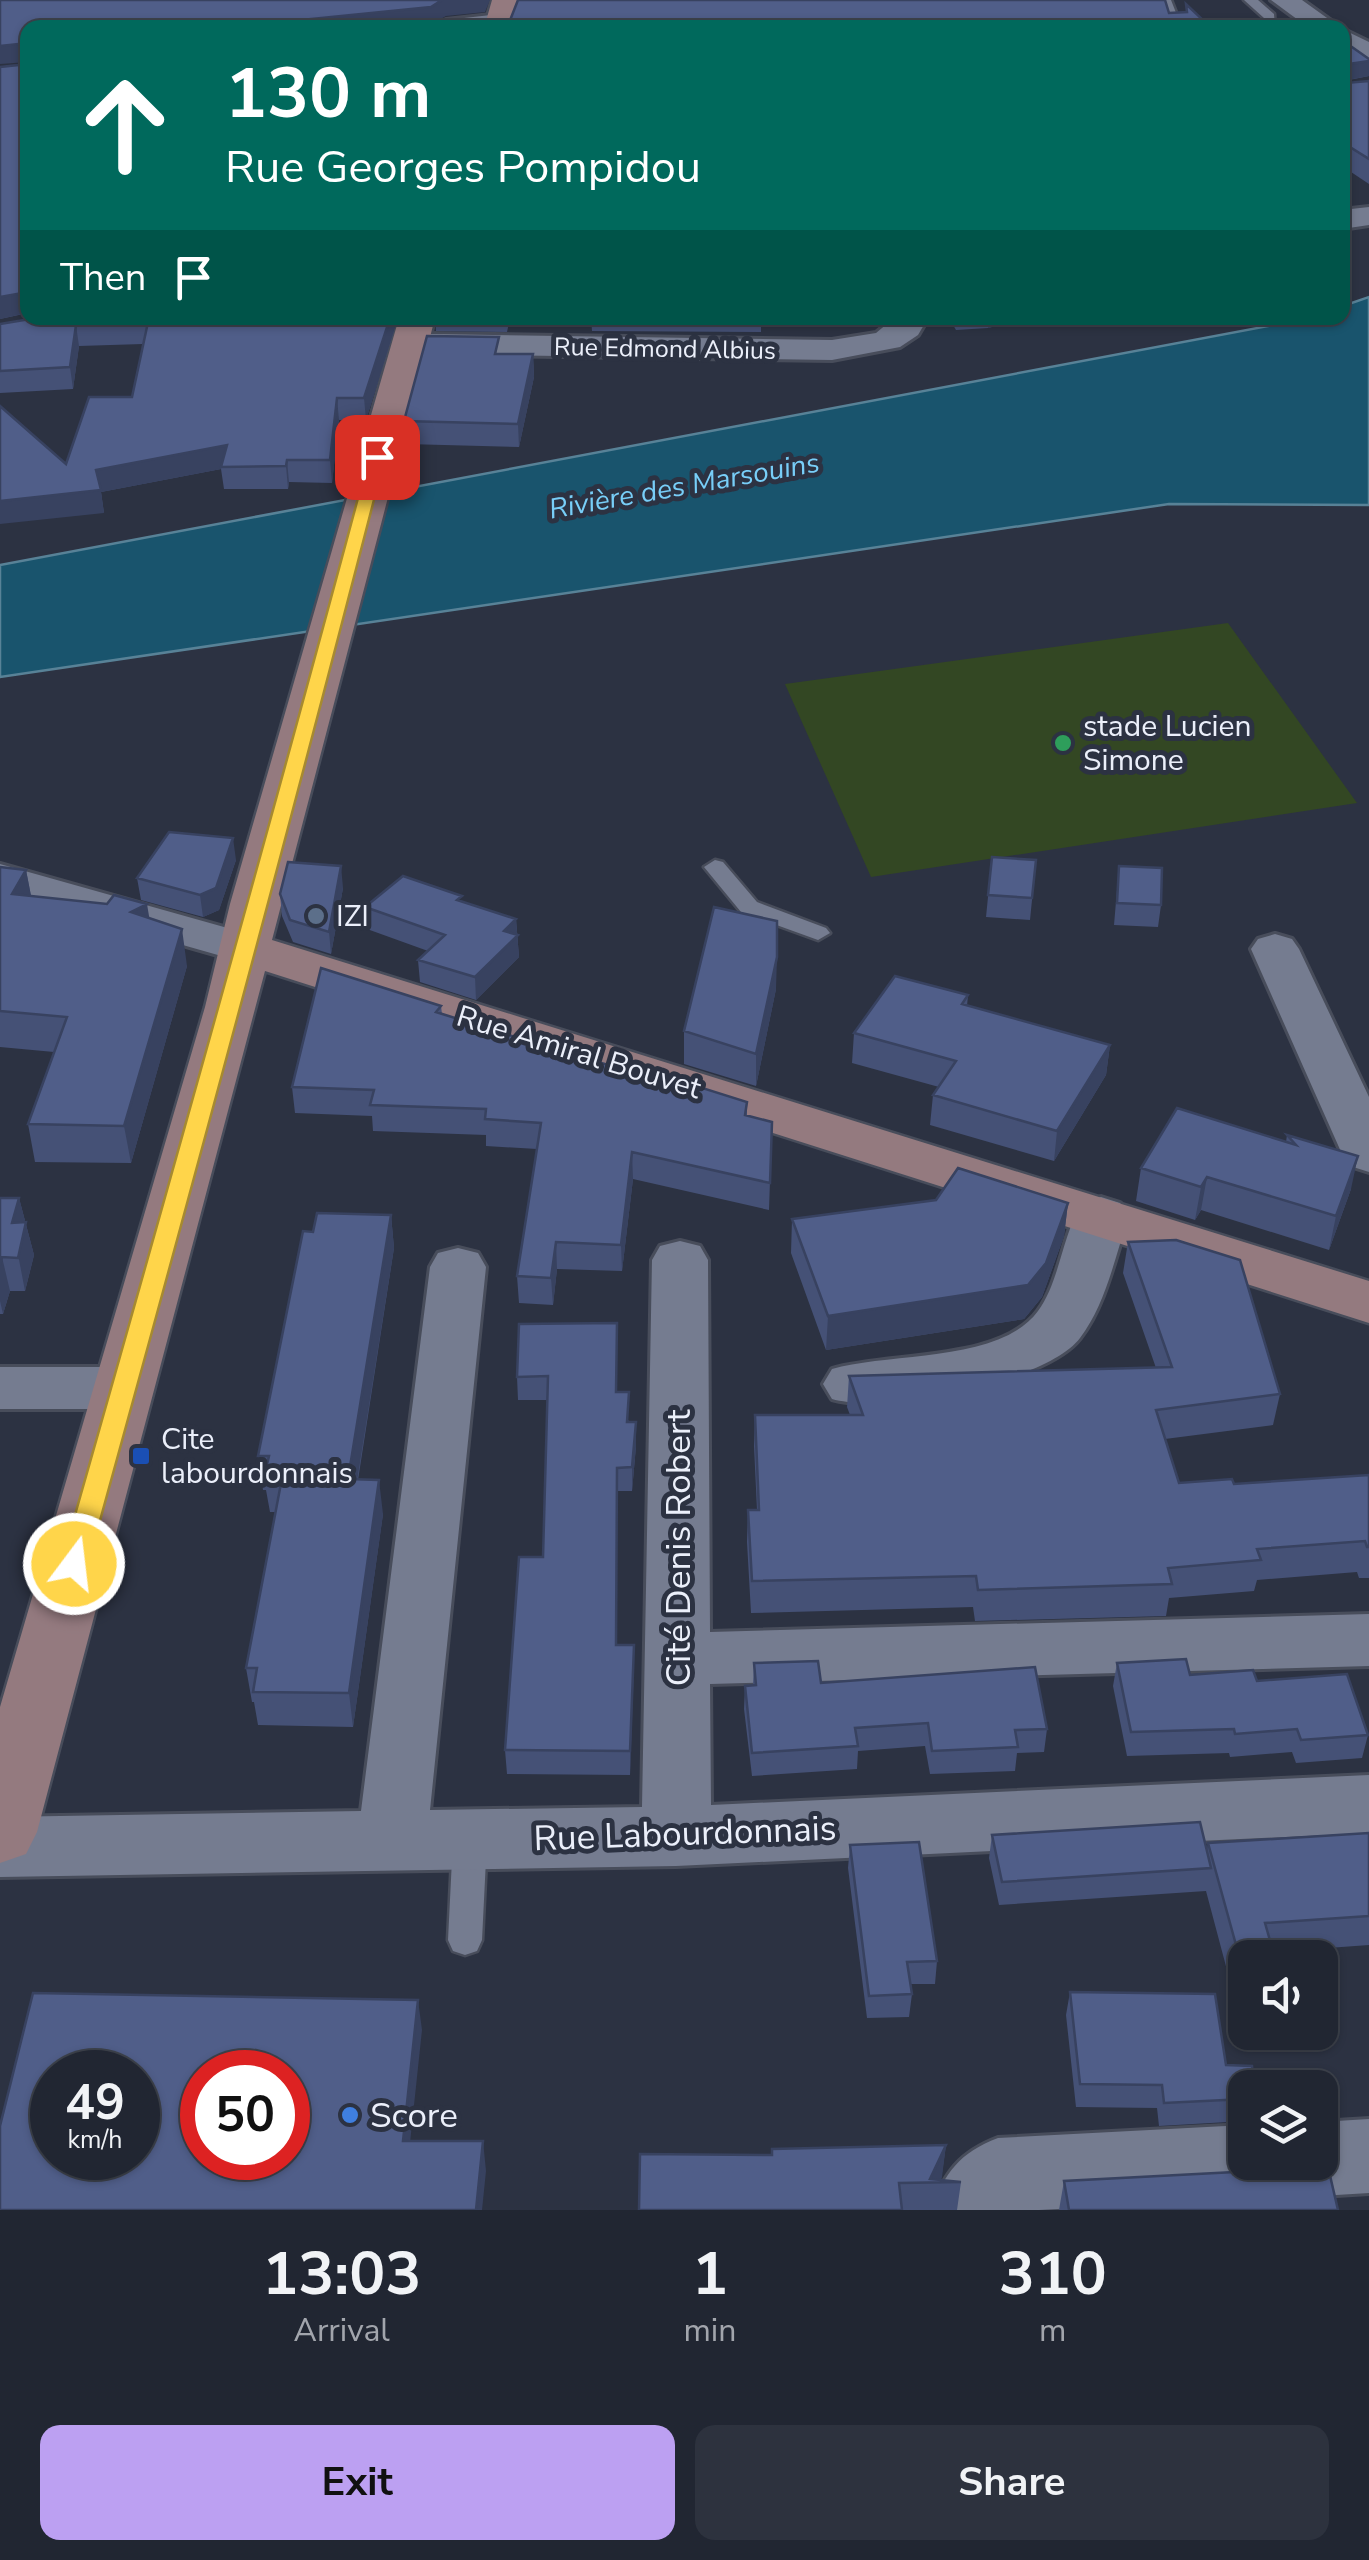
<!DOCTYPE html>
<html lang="en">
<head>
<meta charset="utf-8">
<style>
  :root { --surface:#212632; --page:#2d323e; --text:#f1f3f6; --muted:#a2a5ac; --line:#3e434d; --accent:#bca0f2 }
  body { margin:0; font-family:"Nunito Sans",sans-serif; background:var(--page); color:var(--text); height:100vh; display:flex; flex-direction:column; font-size:38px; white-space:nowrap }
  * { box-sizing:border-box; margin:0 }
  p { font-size:32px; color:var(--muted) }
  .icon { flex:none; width:55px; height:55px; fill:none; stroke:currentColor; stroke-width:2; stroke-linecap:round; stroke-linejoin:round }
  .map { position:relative; height:2210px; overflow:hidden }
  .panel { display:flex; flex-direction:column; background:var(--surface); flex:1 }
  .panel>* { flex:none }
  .top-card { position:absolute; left:20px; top:20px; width:1330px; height:305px; border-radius:20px; box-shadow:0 2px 8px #0004,0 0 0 2px var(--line); background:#00695c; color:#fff; overflow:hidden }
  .buttons { position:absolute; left:1228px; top:1940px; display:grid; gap:20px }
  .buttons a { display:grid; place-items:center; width:110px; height:110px; border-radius:20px; background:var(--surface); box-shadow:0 2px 8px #0004,0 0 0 2px var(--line); font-size:50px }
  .speed { position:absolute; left:30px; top:2050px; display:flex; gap:20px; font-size:50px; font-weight:700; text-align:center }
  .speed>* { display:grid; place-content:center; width:130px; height:130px; border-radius:50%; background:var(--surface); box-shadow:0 2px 8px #0004,0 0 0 2px var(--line); line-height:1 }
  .speed small { font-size:25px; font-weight:400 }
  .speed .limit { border:15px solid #d22; background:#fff; color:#111 }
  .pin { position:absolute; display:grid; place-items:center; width:85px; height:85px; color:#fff; margin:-42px; border-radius:20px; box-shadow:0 5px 15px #0006 }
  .me { position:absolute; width:110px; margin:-55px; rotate:15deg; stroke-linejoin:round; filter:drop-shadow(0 0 8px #0008) }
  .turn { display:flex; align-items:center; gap:35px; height:210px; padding:0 40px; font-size:45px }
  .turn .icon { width:130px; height:130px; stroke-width:2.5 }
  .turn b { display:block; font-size:70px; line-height:85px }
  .then { display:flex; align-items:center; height:95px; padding:0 40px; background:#0003; gap:20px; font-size:38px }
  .eta { display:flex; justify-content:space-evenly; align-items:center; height:170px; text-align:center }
  .eta b { font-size:60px; font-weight:700; line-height:70px }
  .action { display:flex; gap:20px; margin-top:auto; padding:20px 40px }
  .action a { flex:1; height:115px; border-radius:20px; background:var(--accent); color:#111; font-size:40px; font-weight:700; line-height:115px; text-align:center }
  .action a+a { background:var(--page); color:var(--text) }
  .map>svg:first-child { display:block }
  .green { fill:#334723 }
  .water { fill:#19546d; stroke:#588297; stroke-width:2.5 }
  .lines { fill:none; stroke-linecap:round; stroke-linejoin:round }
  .lane-casing { stroke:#484d5b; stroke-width:5 }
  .street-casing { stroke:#484d5b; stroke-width:6 }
  .secondary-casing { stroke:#484d5b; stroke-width:5 }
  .lane { fill:#757c90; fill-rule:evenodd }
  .street { fill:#757c90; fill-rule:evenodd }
  .secondary { fill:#947a7f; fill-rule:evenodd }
  .wall { fill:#455176 }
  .shaded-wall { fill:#384260 }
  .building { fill:#505e89; stroke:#384260; stroke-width:2.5; fill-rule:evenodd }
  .route { fill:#ffd54a; stroke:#a68a30; stroke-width:2.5 }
  .leisure-dot { fill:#2e9e5b; stroke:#2c3242; stroke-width:4 }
  .service-dot { fill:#5c6f8a; stroke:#2c3242; stroke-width:4 }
  .transit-dot { fill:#1a4fb4; stroke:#2c3242; stroke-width:4 }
  .shop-dot { fill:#3f7fe0; stroke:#2c3242; stroke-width:4 }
  .labels { text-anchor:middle; stroke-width:10; stroke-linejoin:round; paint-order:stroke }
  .far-street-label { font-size:25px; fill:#ebeffa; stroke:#2c3242 }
  .far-water-label { font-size:28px; font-style:italic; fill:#78cef8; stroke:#2c3242 }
  .poi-label { font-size:30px; fill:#ebeffa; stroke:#2c3242; text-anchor:start }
  .street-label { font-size:30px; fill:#ebeffa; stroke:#2c3242 }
  .near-street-label { font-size:35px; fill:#ebeffa; stroke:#2c3242 }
  .near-poi-label { font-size:35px; fill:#ebeffa; stroke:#2c3242; text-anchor:start }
</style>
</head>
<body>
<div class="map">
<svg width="1369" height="2210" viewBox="0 0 1369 2210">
  <rect width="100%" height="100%" fill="#2c3242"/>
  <path class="green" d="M1228 623 1357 803 871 877 785 684Z"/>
  <path class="water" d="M1369 297V505L1169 504 0 677V565L1311 318H1342L1343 306Z"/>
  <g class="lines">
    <defs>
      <path id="lane" d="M1161 0H1171L1182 28H1169Z
        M1244 0H1258L1274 14 1275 28H1263L1264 18Z
        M715 860 723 862 757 902 826 928 830 933 818 940 741 912 704 867Z
        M470 1825 482 1829 487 1839 482 1940 477 1951 465 1955 453 1951 448 1940 453 1839 458 1829Z"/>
      <path id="street" d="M1271 0H1302L1341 28H1309Z
        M500 14 509 16 513 22 510 28H433L446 20Z
        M1342 29 1369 42V62L1342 49Z
        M1369 207V225L1342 229V210Z
        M894 318H928L918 335 900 347 832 360 430 354 418 351 413 344 418 337 430 334 832 340 876 333Z
        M0 864 263 938 270 948 263 958 246 963 0 893Z
        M1275 934 1292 939 1299 949 1369 1097V1172L1350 1166 1342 1154 1251 949 1258 939Z
        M1101 1197 1120 1203 1129 1216C1115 1256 1106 1304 1080 1338 1046 1383 883 1414 832 1399L823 1384 832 1369C889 1352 1000 1363 1038 1311 1060 1281 1062 1235 1082 1203Z
        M680 1241 700 1246 708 1260 710 1632 1369 1614V1666L710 1684 711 1805 1369 1775V1833L676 1866 0 1877V1817L361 1811 430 1267 438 1253 458 1248 478 1253 486 1267 430 1810 642 1807 652 1260 660 1246Z
        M0 1367H123L144 1373 153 1388 144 1403 123 1409H0Z
        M1369 2119V2193L1320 2196 1293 2185 1283 2163 1272 2188 1245 2199 1039 2210H930C946 2172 959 2153 998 2138L1245 2125V2162H1320V2122Z"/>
      <path id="secondary" d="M492 0H520L512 28H484Z
        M399 318H435L272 940 1369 1281V1323L265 971 37 1832 26 1854 0 1863V1707L205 1007 230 904Z"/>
    </defs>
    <use href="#lane" class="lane-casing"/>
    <use href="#street" class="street-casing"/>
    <use href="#secondary" class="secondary-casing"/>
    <use href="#lane" class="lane"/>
    <use href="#street" class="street"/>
    <use href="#secondary" class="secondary"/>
  </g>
  <path class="wall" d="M1342 40 1369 76 1344 81 1346 83 1369 81V184L1342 166Z
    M28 64V313L0 319Z
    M398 318 366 420H339L332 483 289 482 288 489H224L221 469 101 492 104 513 66 464 132 397 143 344 79 346 73 389 0 393V324Z
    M435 318H510L507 332 436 331Z
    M591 318H761V332L592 331Z
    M949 318H1028L988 328 956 330Z
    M500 354H533L534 377 519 447 406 444 404 421Z
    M992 857 1036 860 1030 920 986 917Z
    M236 860 219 910 203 917 141 900 137 878Z
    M1119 866 1161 905 1158 927 1114 925Z
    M0 867 26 870 31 896 150 918 187 966 131 1163 35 1162 28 1124 54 1052 0 1047Z
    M343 888 331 954 293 942 282 916 280 894Z
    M462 902 516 919 519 957 476 1000 420 982 418 960 428 951 367 929 365 907Z
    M776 989 756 1086 684 1064V1031Z
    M968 995 967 1006 1110 1045 1106 1075 1054 1161 930 1125 933 1095 939 1087 852 1063 854 1033Z
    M441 1006 442 1014 550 1048 673 1084 747 1102V1115L772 1122 769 1210 633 1179 622 1271 557 1269 553 1305 519 1303 517 1276 537 1149 486 1146V1135L373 1131 372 1116 295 1113 292 1087Z
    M1287 1135 1351 1189 1329 1250 1201 1210 1195 1220 1136 1201 1141 1168 1286 1142Z
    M0 1198H19L34 1255 25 1291H10L3 1314H0Z
    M1068 1203 1064 1236 1042 1297 1024 1319 826 1350 791 1253 792 1219Z
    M391 1215 394 1248 358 1480 383 1514 353 1727 258 1725 254 1702H252L246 1668 275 1512H270L266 1490H263L258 1456 313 1232Z
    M1128 1242 1280 1394 1273 1425 1165 1439 1179 1483 1234 1484 1369 1475V1578H1359L1357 1572 1257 1580 1254 1591 1169 1598 1166 1616 975 1621 973 1607 751 1613 747 1542 748 1510H757L754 1446 755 1415H850L847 1407 849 1376 1156 1368 1123 1273Z
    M519 1324 617 1392 629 1422 636 1446 632 1491H617L616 1645H634L630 1775 507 1774 505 1750 543 1557 548 1400H518L517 1377Z
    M754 1663 821 1683 1047 1729 1044 1752 1017 1753 1015 1771 930 1774 925 1746 858 1751 857 1769 752 1776 744 1709 745 1686 753 1685Z
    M1117 1663 1190 1675 1257 1681 1368 1735 1362 1758 1296 1763 1292 1752 1230 1757 1229 1753 1127 1756 1113 1686Z
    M1369 1833V1945L1273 1952 1245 1958V2003L1236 2004 1206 1891 999 1905 989 1858 992 1835 1207 1850 1208 1843Z
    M850 1845 937 1961 935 1984H910L912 1994 909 2017 867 2018 848 1868Z
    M1070 1992 1226 2065 1245 2088V2121L1159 2126 1157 2108 1076 2107 1066 2015Z
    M946 2145 941 2180 961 2182 957 2210H639L772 2155Z
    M1064 2181 1338 2210H1059Z"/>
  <path class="shaded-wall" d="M442 0H490L485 12 446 16 432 24 402 28H242V26Z
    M1204 21V28H1151Z
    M28 43V62L0 64V46Z
    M1369 61V76L1342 81V65Z
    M24 292 27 313 0 319V297Z
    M390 318H398L366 420 364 398Z
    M989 318H1028L988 328Z
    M76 325 79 346 73 389 70 367Z
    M533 354 534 377 519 447 518 424Z
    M337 398 339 420 332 483 330 460Z
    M227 445 221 469 101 492 104 513 0 524V501L96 470Z
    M287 460 289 482 288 489 286 466Z
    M233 838 236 860 219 910 203 917 200 895Z
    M341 866 343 888 331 954 329 932Z
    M26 870 33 906 12 894Z
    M147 904 153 940 131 912Z
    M516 919 519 957 476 1000 475 977 504 931Z
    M182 929 187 966 131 1163 124 1126Z
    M777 957 776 989 756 1086V1054Z
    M1110 1045 1106 1075 1054 1161 1057 1131Z
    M632 1152 633 1179 622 1271 621 1245Z
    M1358 1156 1351 1189 1329 1250 1336 1216Z
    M1207 1177 1201 1210 1195 1220 1201 1187Z
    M19 1198 34 1255 25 1291 12 1223Z
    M1068 1203 1064 1236 1042 1297 1024 1319 826 1350 828 1316Z
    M391 1215 394 1248 352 1513 348 1479Z
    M556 1242 557 1269 553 1305 551 1278Z
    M2 1257 10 1291 3 1314 0 1301V1265Z
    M636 1422V1446L632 1491V1467Z
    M379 1480 383 1514 353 1727 349 1693Z
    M634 1645V1668L630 1775V1751Z
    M418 2000 422 2030 407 2171 403 2141Z
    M483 2141 486 2171 482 2210H476Z
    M946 2145 942 2177 940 2182 930 2179Z"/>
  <path class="building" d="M0 0H442L431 7 242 26 243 28H28V43L0 46Z
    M518 0H1165L1169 13 1187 12 1186 4 1204 21 1151 28H507Z
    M1342 40 1369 59V61L1342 65Z
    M28 64V292L0 297V67Z
    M1342 77 1346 83 1369 81V159L1342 142Z
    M36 318H390L364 398H337L330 460H287L286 466 221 467 227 445 96 470 101 490 0 501V406L66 464 89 397H132L148 322 76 325 70 367 0 371V324Z
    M427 336 499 337 495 354H533L518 424 404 421Z
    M169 832 233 838 216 888 200 895 137 878Z
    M992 857 1036 860 1032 898 988 895Z
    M288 862 341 866 329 932 290 920 280 894Z
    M1119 866 1162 868 1161 905 1117 903Z
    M0 867 26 870 12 894 107 904 114 895 147 904 131 912 182 929 124 1126 28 1124 67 1017 0 1011Z
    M403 876 462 896 457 900 516 919 504 931 518 935 475 977 418 960 445 935 365 907Z
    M714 907 777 921V957L756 1054 684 1031Z
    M321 968 441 1006 436 1012 550 1048 673 1084 674 1079 747 1102 745 1115 772 1122 770 1183 632 1152 621 1245 556 1242 551 1278 517 1276 541 1123 485 1119 486 1109 370 1105 374 1090 292 1087Z
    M895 976 968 995 962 1004 1110 1045 1057 1131 933 1095 956 1061 854 1033Z
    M1177 1108 1296 1145 1287 1135 1358 1156 1336 1216 1207 1177 1201 1187 1141 1168Z
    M958 1168 1068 1203 1046 1263 1028 1285 828 1316 792 1219 936 1200Z
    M0 1198H19L12 1223 26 1222 18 1258 2 1257 0 1265Z
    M317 1213 391 1215 348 1479 379 1480 349 1693 253 1692 257 1668H246L282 1478H264L269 1456H258L303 1231 313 1232Z
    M1176 1240 1240 1260 1280 1394 1156 1410 1179 1483 1232 1479 1234 1484 1369 1475V1547H1367L1365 1541 1257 1549 1261 1560 1168 1568 1172 1584 978 1590 976 1576 752 1581 748 1510H759L755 1415H863L849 1376 1172 1367 1128 1242Z
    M617 1323 616 1392H629L627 1422H636L632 1467 617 1468 616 1645H634L630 1751 505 1750 519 1557H543L548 1376 517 1377 519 1324Z
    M1186 1659 1190 1675 1253 1670 1257 1681 1347 1674 1368 1735 1301 1740 1297 1729 1235 1734 1234 1729 1131 1732 1117 1663Z
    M818 1661 821 1683 1035 1667 1047 1729 1015 1730 1018 1747 932 1751 928 1723 855 1728 858 1746 752 1753 745 1686 756 1685 754 1663Z
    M1200 1822 1211 1868 1002 1882 992 1835Z
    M1369 1833V1916L1265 1923 1275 1958H1245V1974H1244L1208 1843Z
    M919 1842 937 1961 907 1962 912 1994 869 1996 850 1845Z
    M1070 1992 1215 1994 1226 2065 1252 2066 1255 2088H1245V2099L1164 2103 1162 2085 1080 2084Z
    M33 1993 418 2000 403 2141H483L476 2210H0V2126ZM52 2072H138V2158H52ZM202 2072H288V2158H202Z
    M946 2145 930 2179 961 2182 899 2183 902 2210H639L640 2154 772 2155V2149Z
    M1274 2162H1317L1328 2167 1338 2210H1069L1064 2181 1254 2171Z"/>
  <path class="route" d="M377 452 385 457C290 827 190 1196 88 1564L84 1572 74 1575 65 1572 61 1564C166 1196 270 827 369 457Z"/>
  <circle class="leisure-dot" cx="1063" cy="743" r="10"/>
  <circle class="service-dot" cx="316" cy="916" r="10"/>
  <rect class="transit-dot" x="131" y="1446" width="20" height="20" rx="5"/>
  <circle class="shop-dot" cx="350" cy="2115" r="10"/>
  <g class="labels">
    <g class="far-street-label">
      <text transform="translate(665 348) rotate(1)" y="9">Rue Edmond Albius</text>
    </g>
    <g class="far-water-label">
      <text transform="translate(684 485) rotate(-10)" y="10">Rivière des Marsouins</text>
    </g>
    <g class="poi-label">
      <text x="1083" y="736">stade Lucien<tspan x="1083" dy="34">Simone</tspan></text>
      <text x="336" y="926">IZI</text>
      <text x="161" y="1449">Cite<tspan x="161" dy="34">labourdonnais</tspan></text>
    </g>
    <g class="street-label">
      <text transform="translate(579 1052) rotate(17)" y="10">Rue Amiral Bouvet</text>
    </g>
    <g class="near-street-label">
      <text transform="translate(678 1548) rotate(-90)" y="12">Cité Denis Robert</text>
      <text transform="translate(685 1833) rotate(-2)" y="12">Rue Labourdonnais</text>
    </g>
    <g class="near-poi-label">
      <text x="370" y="2127">Score</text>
    </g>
  </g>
</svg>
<div class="buttons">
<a><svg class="icon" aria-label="sound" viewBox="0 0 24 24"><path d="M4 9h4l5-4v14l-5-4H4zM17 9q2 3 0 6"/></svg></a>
<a><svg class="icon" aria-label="layers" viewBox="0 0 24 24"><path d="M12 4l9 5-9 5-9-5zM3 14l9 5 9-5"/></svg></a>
</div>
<div class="speed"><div>49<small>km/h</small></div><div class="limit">50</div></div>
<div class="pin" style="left:377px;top:457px;background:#d93025"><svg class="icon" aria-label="arrive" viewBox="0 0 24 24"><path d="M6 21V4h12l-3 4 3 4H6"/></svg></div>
<svg class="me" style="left:74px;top:1564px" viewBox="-20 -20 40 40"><circle r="17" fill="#ffd54a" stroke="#fff" stroke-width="3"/><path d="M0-11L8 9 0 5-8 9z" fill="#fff"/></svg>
<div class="top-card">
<div class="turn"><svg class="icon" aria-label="ahead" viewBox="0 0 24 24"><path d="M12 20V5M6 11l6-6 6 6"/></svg><div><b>130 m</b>Rue Georges Pompidou</div></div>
<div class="then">Then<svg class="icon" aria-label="arrive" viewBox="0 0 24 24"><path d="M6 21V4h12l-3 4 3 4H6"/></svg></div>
</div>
</div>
<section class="panel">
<div class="eta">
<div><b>13:03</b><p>Arrival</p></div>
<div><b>1</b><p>min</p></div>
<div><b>310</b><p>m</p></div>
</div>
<div class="action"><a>Exit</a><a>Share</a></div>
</section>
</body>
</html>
